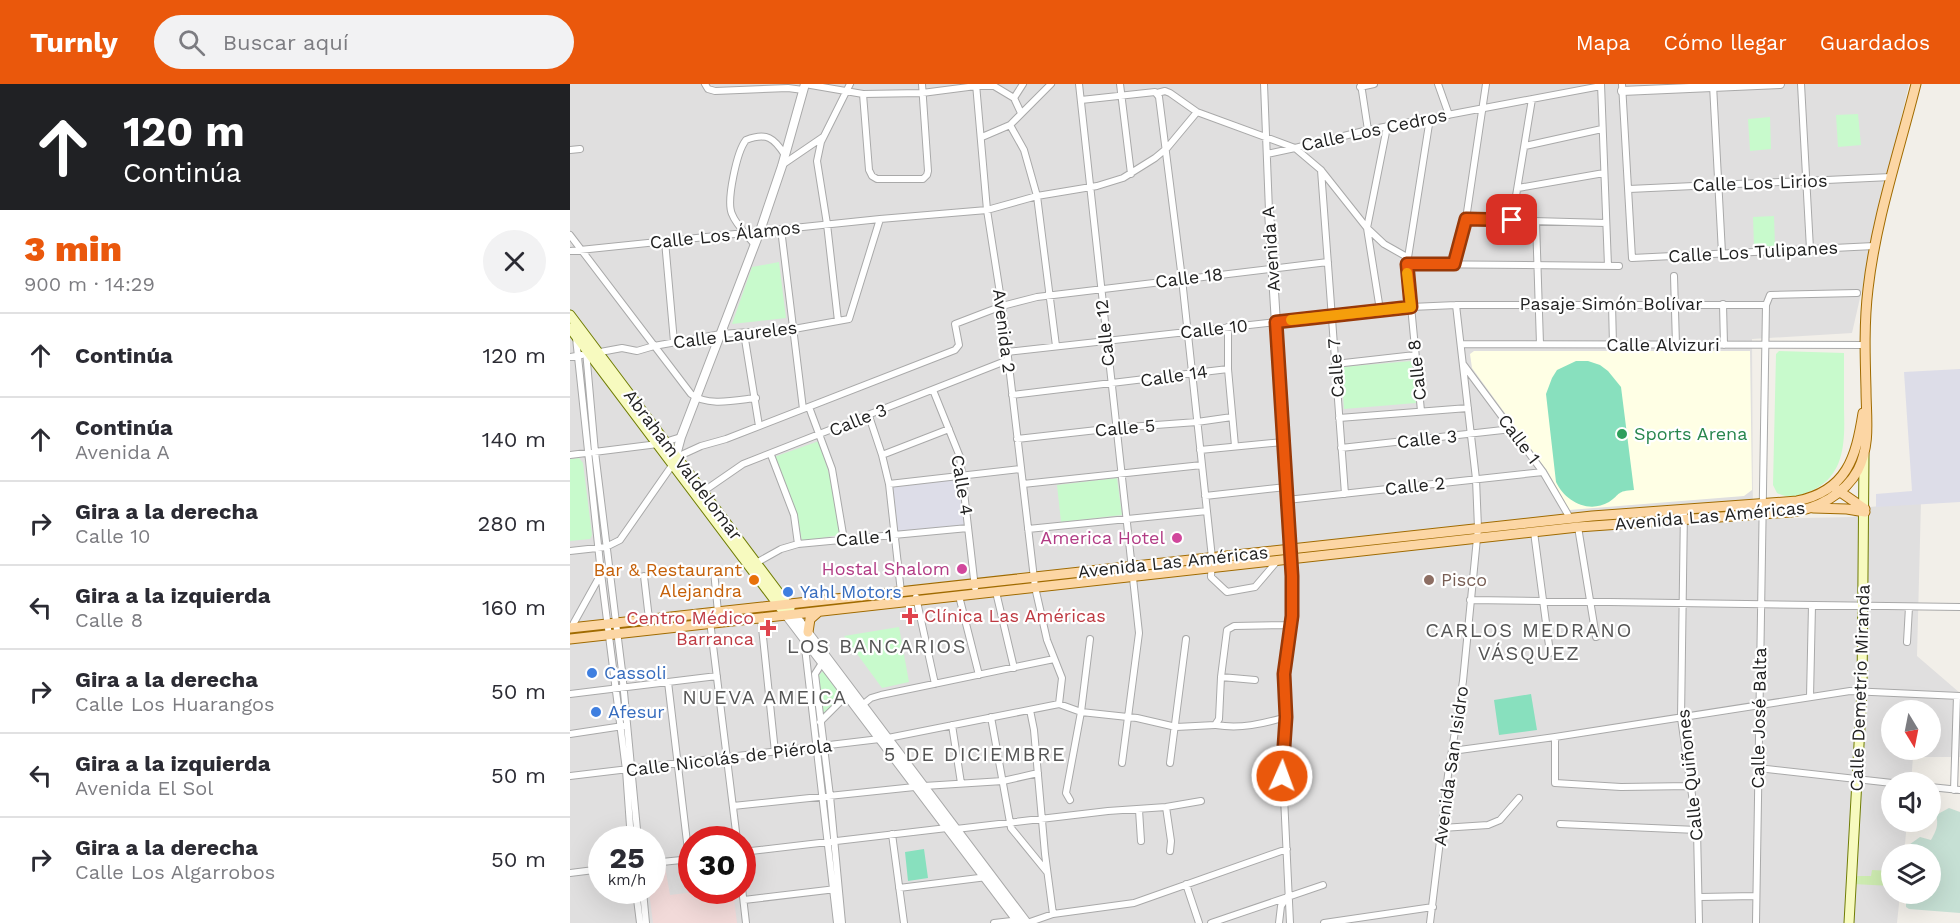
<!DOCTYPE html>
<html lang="es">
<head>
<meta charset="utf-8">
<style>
  :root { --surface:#fff; --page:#f2f2f3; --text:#2b2b33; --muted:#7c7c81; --line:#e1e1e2; --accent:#ea580c }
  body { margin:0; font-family:"Work Sans",sans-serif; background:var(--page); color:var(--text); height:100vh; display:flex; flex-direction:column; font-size:22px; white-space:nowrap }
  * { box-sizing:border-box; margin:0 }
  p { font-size:20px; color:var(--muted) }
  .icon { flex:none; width:33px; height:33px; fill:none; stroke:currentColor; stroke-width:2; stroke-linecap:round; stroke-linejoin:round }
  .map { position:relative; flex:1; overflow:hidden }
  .drawer { display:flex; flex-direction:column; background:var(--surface); width:570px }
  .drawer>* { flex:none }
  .banner { background:#202124; color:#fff; overflow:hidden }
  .needle { width:39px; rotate:170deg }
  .fabs { position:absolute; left:1311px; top:616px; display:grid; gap:12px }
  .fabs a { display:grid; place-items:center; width:60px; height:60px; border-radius:50%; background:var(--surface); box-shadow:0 6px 24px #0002; font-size:30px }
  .speed { position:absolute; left:18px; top:742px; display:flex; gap:12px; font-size:30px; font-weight:700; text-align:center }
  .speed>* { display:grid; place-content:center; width:78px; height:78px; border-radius:50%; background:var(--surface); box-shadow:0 6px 24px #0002; line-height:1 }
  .speed small { font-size:15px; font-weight:400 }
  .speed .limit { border:9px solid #d22; background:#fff; color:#111 }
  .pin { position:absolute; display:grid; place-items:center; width:51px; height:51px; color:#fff; margin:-26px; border-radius:12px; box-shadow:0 3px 9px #0006 }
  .me { position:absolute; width:66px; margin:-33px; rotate:2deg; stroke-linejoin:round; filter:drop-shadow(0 0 4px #0008) }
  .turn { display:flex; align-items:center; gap:21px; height:126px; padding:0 24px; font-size:27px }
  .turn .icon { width:78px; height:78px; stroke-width:2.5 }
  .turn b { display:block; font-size:42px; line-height:51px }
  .round { display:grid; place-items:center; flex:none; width:63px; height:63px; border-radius:32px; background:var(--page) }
  .summary { display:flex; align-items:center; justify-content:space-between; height:102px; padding:0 24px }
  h1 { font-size:36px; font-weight:800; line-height:45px; color:var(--accent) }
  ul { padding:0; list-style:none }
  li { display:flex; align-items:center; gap:18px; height:84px; padding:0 24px; border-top:2px solid var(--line) }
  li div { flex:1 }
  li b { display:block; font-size:22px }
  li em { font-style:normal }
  header { display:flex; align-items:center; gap:36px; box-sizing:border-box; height:84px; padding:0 30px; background:var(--accent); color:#fff }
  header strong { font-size:28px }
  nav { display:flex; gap:33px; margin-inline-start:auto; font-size:21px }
  .search { width:420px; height:54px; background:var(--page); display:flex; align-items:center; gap:15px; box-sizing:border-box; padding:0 21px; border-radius:33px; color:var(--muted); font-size:22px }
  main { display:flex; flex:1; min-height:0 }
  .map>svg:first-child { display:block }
  .residential { fill:#e0dfdf; fill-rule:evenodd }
  .commercial { fill:#f2dad9 }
  .education { fill:#ffffe5 }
  .grass { fill:#cdebb0 }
  .wetland { fill:#c6e0d4 }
  .park { fill:#c8facc }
  .pitch { fill:#88e0be }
  .plaza { fill:#dddde8 }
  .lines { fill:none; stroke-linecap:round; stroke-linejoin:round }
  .minor-casing { stroke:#a9a9a9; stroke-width:8 }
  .tertiary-casing { stroke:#a9a9a9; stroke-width:10 }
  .secondary-casing { stroke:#707d05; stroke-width:11 }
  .primary-casing { stroke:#a06b00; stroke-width:11 }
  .minor { stroke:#fff; stroke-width:6 }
  .tertiary { stroke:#fff; stroke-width:8 }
  .secondary { stroke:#f7fabf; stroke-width:9 }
  .primary { stroke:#fcd6a4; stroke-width:9 }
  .route-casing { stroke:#983908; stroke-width:15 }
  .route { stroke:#ea580c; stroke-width:10 }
  .slow { stroke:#f59e0b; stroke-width:10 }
  .leisure-dot { fill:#2e9e5b; stroke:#fff; stroke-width:2 }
  .hotel-dot { fill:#d1479c; stroke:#fff; stroke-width:2 }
  .food-dot { fill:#e8710a; stroke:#fff; stroke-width:2 }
  .education-dot { fill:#8d6e63; stroke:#fff; stroke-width:2 }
  .shop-dot { fill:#3f7fe0; stroke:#fff; stroke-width:2 }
  .health-dot { fill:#e0444e; stroke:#fff; stroke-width:2 }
  .labels { text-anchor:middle; stroke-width:4.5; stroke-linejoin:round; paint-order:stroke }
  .street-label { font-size:18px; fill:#222; stroke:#fff }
  .leisure-label { font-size:18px; fill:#27864d; stroke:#fff; text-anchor:start }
  .hotel-label { font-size:18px; fill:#b23c85; stroke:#fff; text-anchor:end }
  .food-label { font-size:18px; fill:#c56008; stroke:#fff; text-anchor:end }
  .education-label { font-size:18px; fill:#785e54; stroke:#fff; text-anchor:start }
  .shop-label { font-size:18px; fill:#366cbe; stroke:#fff; text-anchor:start }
  .health-label { font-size:18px; fill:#be3a42; stroke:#fff; text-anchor:start }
  .neighbourhood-label { font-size:20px; letter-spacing:1.5px; fill:#555; stroke:#fff }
</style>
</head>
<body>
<header>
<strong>Turnly</strong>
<div class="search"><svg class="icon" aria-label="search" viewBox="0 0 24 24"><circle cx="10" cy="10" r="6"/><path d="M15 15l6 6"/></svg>Buscar aquí</div>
<nav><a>Mapa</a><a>Cómo llegar</a><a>Guardados</a></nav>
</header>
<main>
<section class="drawer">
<div class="banner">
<div class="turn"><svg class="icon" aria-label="ahead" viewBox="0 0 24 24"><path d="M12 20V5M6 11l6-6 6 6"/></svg><div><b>120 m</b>Continúa</div></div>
</div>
<div class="summary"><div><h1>3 min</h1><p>900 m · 14:29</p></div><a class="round"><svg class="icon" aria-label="close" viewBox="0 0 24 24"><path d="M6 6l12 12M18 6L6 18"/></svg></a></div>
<ul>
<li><svg class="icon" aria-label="ahead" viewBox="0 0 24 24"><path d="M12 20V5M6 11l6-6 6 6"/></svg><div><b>Continúa</b></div><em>120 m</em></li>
<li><svg class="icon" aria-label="ahead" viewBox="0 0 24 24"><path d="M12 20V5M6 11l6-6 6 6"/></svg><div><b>Continúa</b><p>Avenida A</p></div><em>140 m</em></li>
<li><svg class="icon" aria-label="right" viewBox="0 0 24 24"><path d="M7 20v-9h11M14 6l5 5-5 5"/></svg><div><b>Gira a la derecha</b><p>Calle 10</p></div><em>280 m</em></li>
<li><svg class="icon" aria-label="left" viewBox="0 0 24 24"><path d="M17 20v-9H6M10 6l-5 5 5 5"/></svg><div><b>Gira a la izquierda</b><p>Calle 8</p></div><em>160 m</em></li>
<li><svg class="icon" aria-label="right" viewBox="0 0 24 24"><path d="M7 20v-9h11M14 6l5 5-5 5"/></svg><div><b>Gira a la derecha</b><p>Calle Los Huarangos</p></div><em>50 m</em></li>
<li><svg class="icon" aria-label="left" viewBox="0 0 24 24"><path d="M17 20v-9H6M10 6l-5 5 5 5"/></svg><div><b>Gira a la izquierda</b><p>Avenida El Sol</p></div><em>50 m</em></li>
<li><svg class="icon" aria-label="right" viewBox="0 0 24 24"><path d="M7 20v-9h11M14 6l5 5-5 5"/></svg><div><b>Gira a la derecha</b><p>Calle Los Algarrobos</p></div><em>50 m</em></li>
</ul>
</section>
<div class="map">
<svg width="1390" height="839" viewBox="0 0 1390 839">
  <rect width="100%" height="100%" fill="#f2efe9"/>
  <path class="residential" d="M0 0H1339L1282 249 1182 255 1183 435 1283 433 1300 423 1351 418 1347 572 1390 609V673H1343L1341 699H1322V738H1337L1334 771H1322V810H1330L1327 839H0ZM1322 627H1360V666H1322ZM32 756H82V807H32ZM122 756H172V807H122Z"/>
  <path class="commercial" d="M95 782 100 811 133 807H163L167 839H83L79 807H82L83 783Z"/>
  <path class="education" d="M904 267H1180L1182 406 1174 412 999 426 978 388 902 284 900 270Z"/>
  <path class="grass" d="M1302 786 1321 787V792L1319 793H1321V802L1283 800 1284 792H1301Z"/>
  <path class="wetland" d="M1379 724 1390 728V829L1339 825 1336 823V810H1360V771H1337L1336 763 1350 753 1361 756C1366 747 1369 741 1366 731Z"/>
  <path class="park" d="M1288 30 1291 61 1268 63 1266 31Z
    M1200 33 1201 65 1180 67 1178 35Z
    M1204 132 1205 162 1184 163 1183 133Z
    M209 178 216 234 162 240 182 183Z
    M1209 267 1274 269C1274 287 1274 306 1274 325 1275 359 1275 394 1238 408 1228 413 1217 414 1207 409L1203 401 1206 270Z
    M842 277 846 319 774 325 771 283Z
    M249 357 263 403 270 451 232 457 227 432 204 373Z
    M9 374 13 379 22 451 20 455 0 457V375Z
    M547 394 552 431 491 438 487 401Z
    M329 543 339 598 312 604 274 552Z
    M254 586 273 611 253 631 249 591Z"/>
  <path class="pitch" d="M1006 277H1018L1030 281 1038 287 1051 303 1064 406C1046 407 1051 410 1039 418 1018 430 995 417 986 398L976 310 982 294 987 286Z
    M961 610 967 646 929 651 924 616Z
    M354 765 358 794 338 797 335 768Z"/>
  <path class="plaza" d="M1390 285V418L1306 423V410L1342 407 1334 288Z
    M389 395 396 442 328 448 323 402Z"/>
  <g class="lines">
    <defs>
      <path id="minor" d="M135 0 138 5 145 7 218 4 233 6
        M235 0 293 10 352 9 406 2H424L444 14 451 29
        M406 0 417 126 432 222 465 503 477 556 492 594 489 620
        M509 0 569 549 552 679
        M550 0 561 90
        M694 0 699 127
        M791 0 798 46
        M868 0 879 31
        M1031 0 1038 182
        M1052 0 1062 174 1304 162
        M1231 0 1240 165
        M1143 1 1152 169
        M790 3 804 0
        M587 9 595 7 600 9 627 28 725 64 798 46 1031 2
        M293 10 299 86 302 92 307 95H353L357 91 358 87 352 0
        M444 14 453 0
        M511 16 585 8 589 13 612 195 642 474 641 493 657 508 685 503 708 476
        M440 41 454 66 467 112 486 262
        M412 53 440 41 481 0
        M955 62 1032 45
        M0 66 10 65
        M697 70 725 64 751 86 797 144 814 160 837 173
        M212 81 253 53
        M751 86 775 410
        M948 104 1034 89
        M1059 105 1321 93
        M896 135 1036 139
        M942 136 962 15
        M966 137 970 260
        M211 145 233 325
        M0 151 121 310C137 323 167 316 186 314
        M95 157 104 258
        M185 161C178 152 166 141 162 130 156 117 167 67 176 56 197 48 204 54 215 71
        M0 167 310 135 417 126 467 112 527 102 553 94 585 74 597 64 627 28
        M837 180 1049 182
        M884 180 896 135 916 0
        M1104 192 1106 261
        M1042 220 1043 261
        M1153 220 1154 261
        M810 226 797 144 817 43
        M268 237 257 140 247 77 251 58 280 0
        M658 243V285L665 362
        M174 249 189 342
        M6 254 31 489 56 686 61 756
        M891 260 1296 261
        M16 267 25 368 52 587 68 756
        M437 268 841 223 886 221H1196
        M25 269 52 264 67 267 84 262 151 250 224 245 279 235 310 135
        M0 273 12 271
        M765 280 845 271
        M893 280 973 388 1000 434
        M363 306 390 373 405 504
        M442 311 658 285
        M239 323 262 385 274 456
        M851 327 837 180 860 34
        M299 332 312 371 319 400 331 508
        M769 334 898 324
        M447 355 545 344 627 338 662 333
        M771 364 942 345
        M630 366 713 358
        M0 371 88 360 111 353
        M201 371 224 431 228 460
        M312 371 379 345
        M107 373 131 362 156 355 385 266 389 261 385 240 432 222 467 213 758 178
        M319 400 451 385
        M453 400 632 381
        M131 409 173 380 438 276
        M635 412 716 403
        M717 416 973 388
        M1114 425 1111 634 1127 746 1129 839
        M1008 443 1026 553
        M458 445 637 427
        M964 448 980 569
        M0 467 36 463 50 456 103 380
        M186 479 211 465 228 460 398 444
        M144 487 148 528
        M74 492 79 535
        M426 508 444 584
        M389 512 409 591
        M346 513 365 600
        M900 516 1390 523
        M139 529 167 756
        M191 534 205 668
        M1 544 31 490
        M234 555 267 839
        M1337 558 1339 523
        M252 579 245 590 260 712 272 839
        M651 593 685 596
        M98 598 119 775
        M0 610 147 592
        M1240 613 1242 521
        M291 622 301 614 311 611 484 575
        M460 626 464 646 475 770 483 830
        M421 633 441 744 477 788
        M250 638 277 611
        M382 641 391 699
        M646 641C670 645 693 640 716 633
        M0 650 53 642
        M985 653V699L1051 703 1121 702
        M882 667 985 653 1280 607 1390 612
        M600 679 616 555
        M1188 684 1322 699
        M0 692 318 654 489 620 511 628 567 634 606 643 645 641 649 635 651 593 657 546 664 542 720 541
        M1360 703 1390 706
        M1384 706 1387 612
        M500 716 496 709 511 628 520 555
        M163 722 354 702 433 697 468 689
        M596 723 601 757 600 767
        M569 726 571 757
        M990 740 1127 746
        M872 744 918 741 930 736 949 714
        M322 750 334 839
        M172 768 377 744 386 745 538 727 596 723 631 717
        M82 779 121 775
        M0 789 32 785
        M616 800 629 839
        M172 804 176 839
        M329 804 417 793
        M66 807 70 839
        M73 807 76 839
        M1130 813 1186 812
        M174 816 266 805
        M424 839 450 836
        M457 839 483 830 564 819 717 765
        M641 839 753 801
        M709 839 711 822 717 813
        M720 839 713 692 716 633 714 590 721 532V472
        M754 839 863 823
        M860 839 878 691 893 597 908 444 906 395 886 221
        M1186 839 1196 221 1200 211 1287 209"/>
      <path id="tertiary" d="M1052 7 1210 0
        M699 127 720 465
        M105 375 111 353 190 147 212 82 235 0
        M224 530 457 839
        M216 531 449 839"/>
      <path id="secondary" d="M0 231 220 524
        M0 244 216 531
        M1279 839 1292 607 1294 371"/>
      <path id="primary" d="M1266 405 1295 425
        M1243 424 1277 425 1295 428
        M0 544 1022 432 1227 417C1277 407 1286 373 1293 329
        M238 548 240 535 248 528
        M0 555 1008 443 1221 428C1247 425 1275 410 1288 386 1301 360 1296 333 1296 305 1295 272 1294 238 1298 205 1306 135 1329 68 1346 0"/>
    </defs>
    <use href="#minor" class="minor-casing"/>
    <use href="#tertiary" class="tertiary-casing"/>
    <use href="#secondary" class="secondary-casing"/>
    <use href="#primary" class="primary-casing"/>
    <use href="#minor" class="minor"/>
    <use href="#tertiary" class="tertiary"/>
    <use href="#secondary" class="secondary"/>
    <use href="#primary" class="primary"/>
  </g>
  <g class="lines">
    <defs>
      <path id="route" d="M712 692 716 633 714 590 722 532V492L706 238 841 223 837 180H884L896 135 942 136"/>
    </defs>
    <use href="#route" class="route-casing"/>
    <use href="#route" class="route"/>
    <path class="slow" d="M721 236 841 223 837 189"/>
  </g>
  <circle class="leisure-dot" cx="1052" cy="350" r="6"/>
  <g class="hotel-dot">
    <circle cx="607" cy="454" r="6"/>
    <circle cx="392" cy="485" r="6"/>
  </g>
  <circle class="food-dot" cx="184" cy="496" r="6"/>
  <circle class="education-dot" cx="859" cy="496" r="6"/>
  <g class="shop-dot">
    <circle cx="218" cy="508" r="6"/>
    <circle cx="22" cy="589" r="6"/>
    <circle cx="26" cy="628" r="6"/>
  </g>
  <g class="health-dot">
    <path d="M337 523h6v6h6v6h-6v6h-6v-6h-6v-6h6z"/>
    <path d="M195 535h6v6h6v6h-6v6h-6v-6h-6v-6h6z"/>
  </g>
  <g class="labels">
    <g class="street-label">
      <text transform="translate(804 46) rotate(-12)" y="6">Calle Los Cedros</text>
      <text transform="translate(1190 99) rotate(-2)" y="6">Calle Los Lirios</text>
      <text transform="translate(155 151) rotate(-6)" y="6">Calle Los Álamos</text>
      <text transform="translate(701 165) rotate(-94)" y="6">Avenida A</text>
      <text transform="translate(1183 168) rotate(-3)" y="6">Calle Los Tulipanes</text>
      <text transform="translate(619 194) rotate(-7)" y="6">Calle 18</text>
      <text x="1041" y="226">Pasaje Simón Bolívar</text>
      <text transform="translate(644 245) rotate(-6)" y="6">Calle 10</text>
      <text transform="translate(434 247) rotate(83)" y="6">Avenida 2</text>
      <text transform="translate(535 249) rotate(-96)" y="6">Calle 12</text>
      <text transform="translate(165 251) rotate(-7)" y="6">Calle Laureles</text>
      <text x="1093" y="267">Calle Alvizuri</text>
      <text transform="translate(766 284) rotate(-94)" y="6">Calle 7</text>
      <text transform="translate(847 286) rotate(-96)" y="6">Calle 8</text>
      <text transform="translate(604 292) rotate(-8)" y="6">Calle 14</text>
      <text transform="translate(288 336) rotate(-22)" y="6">Calle 3</text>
      <text transform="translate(555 344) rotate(-5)" y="6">Calle 5</text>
      <text transform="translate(857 355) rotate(-6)" y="6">Calle 3</text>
      <text transform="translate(949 355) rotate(53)" y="6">Calle 1</text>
      <text transform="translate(113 381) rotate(53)" y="6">Abraham Valdelomar</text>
      <text transform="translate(392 401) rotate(81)" y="6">Calle 4</text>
      <text transform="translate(845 402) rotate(-6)" y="6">Calle 2</text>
      <text transform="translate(1140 432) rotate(-5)" y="6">Avenida Las Américas</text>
      <text transform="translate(294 454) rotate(-5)" y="6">Calle 1</text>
      <text transform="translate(603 478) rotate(-6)" y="6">Avenida Las Américas</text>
      <text transform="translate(1290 604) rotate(-88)" y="6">Calle Demetrio Miranda</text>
      <text transform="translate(1189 634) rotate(-89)" y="6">Calle José Balta</text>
      <text transform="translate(159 674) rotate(-7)" y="6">Calle Nicolás de Piérola</text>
      <text transform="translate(881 682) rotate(-82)" y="6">Avenida San Isidro</text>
      <text transform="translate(1120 691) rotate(-96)" y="6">Calle Quiñones</text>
    </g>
    <g class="leisure-label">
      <text x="1064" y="356">Sports Arena</text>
    </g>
    <g class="hotel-label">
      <text x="595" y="460">America Hotel</text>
      <text x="380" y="491">Hostal Shalom</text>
    </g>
    <g class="food-label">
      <text x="172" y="492">Bar &amp; Restaurant<tspan x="172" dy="21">Alejandra</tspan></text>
    </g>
    <g class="education-label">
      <text x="871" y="502">Pisco</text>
    </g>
    <g class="shop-label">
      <text x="230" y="514">Yahl Motors</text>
      <text x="34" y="595">Cassoli</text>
      <text x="38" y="634">Afesur</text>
    </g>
    <g class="health-label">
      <text x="354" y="538">Clínica Las Américas</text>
      <text x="184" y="540" text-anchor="end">Centro Médico<tspan x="184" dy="21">Barranca</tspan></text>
    </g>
    <g class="neighbourhood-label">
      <text x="959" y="553">CARLOS MEDRANO<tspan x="959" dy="23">VÁSQUEZ</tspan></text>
      <text x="307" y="569">LOS BANCARIOS</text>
      <text x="195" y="620">NUEVA AMEICA</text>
      <text x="405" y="677">5 DE DICIEMBRE</text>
    </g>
  </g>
</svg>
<div class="fabs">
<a><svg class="needle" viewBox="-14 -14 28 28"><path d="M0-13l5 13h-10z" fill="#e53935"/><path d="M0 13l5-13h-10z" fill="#7c7c81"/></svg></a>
<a><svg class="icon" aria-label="sound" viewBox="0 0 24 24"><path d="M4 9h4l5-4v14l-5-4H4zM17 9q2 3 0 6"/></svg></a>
<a><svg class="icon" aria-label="layers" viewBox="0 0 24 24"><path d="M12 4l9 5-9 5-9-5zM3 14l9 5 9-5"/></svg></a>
</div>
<div class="speed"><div>25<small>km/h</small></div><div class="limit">30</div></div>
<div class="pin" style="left:942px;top:136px;background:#d93025"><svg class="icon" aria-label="arrive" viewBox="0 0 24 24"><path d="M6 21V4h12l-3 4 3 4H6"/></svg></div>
<svg class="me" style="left:712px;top:692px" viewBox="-20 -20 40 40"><circle r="17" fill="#ea580c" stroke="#fff" stroke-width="3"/><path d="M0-11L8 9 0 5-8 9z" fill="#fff"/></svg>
</div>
</main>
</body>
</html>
